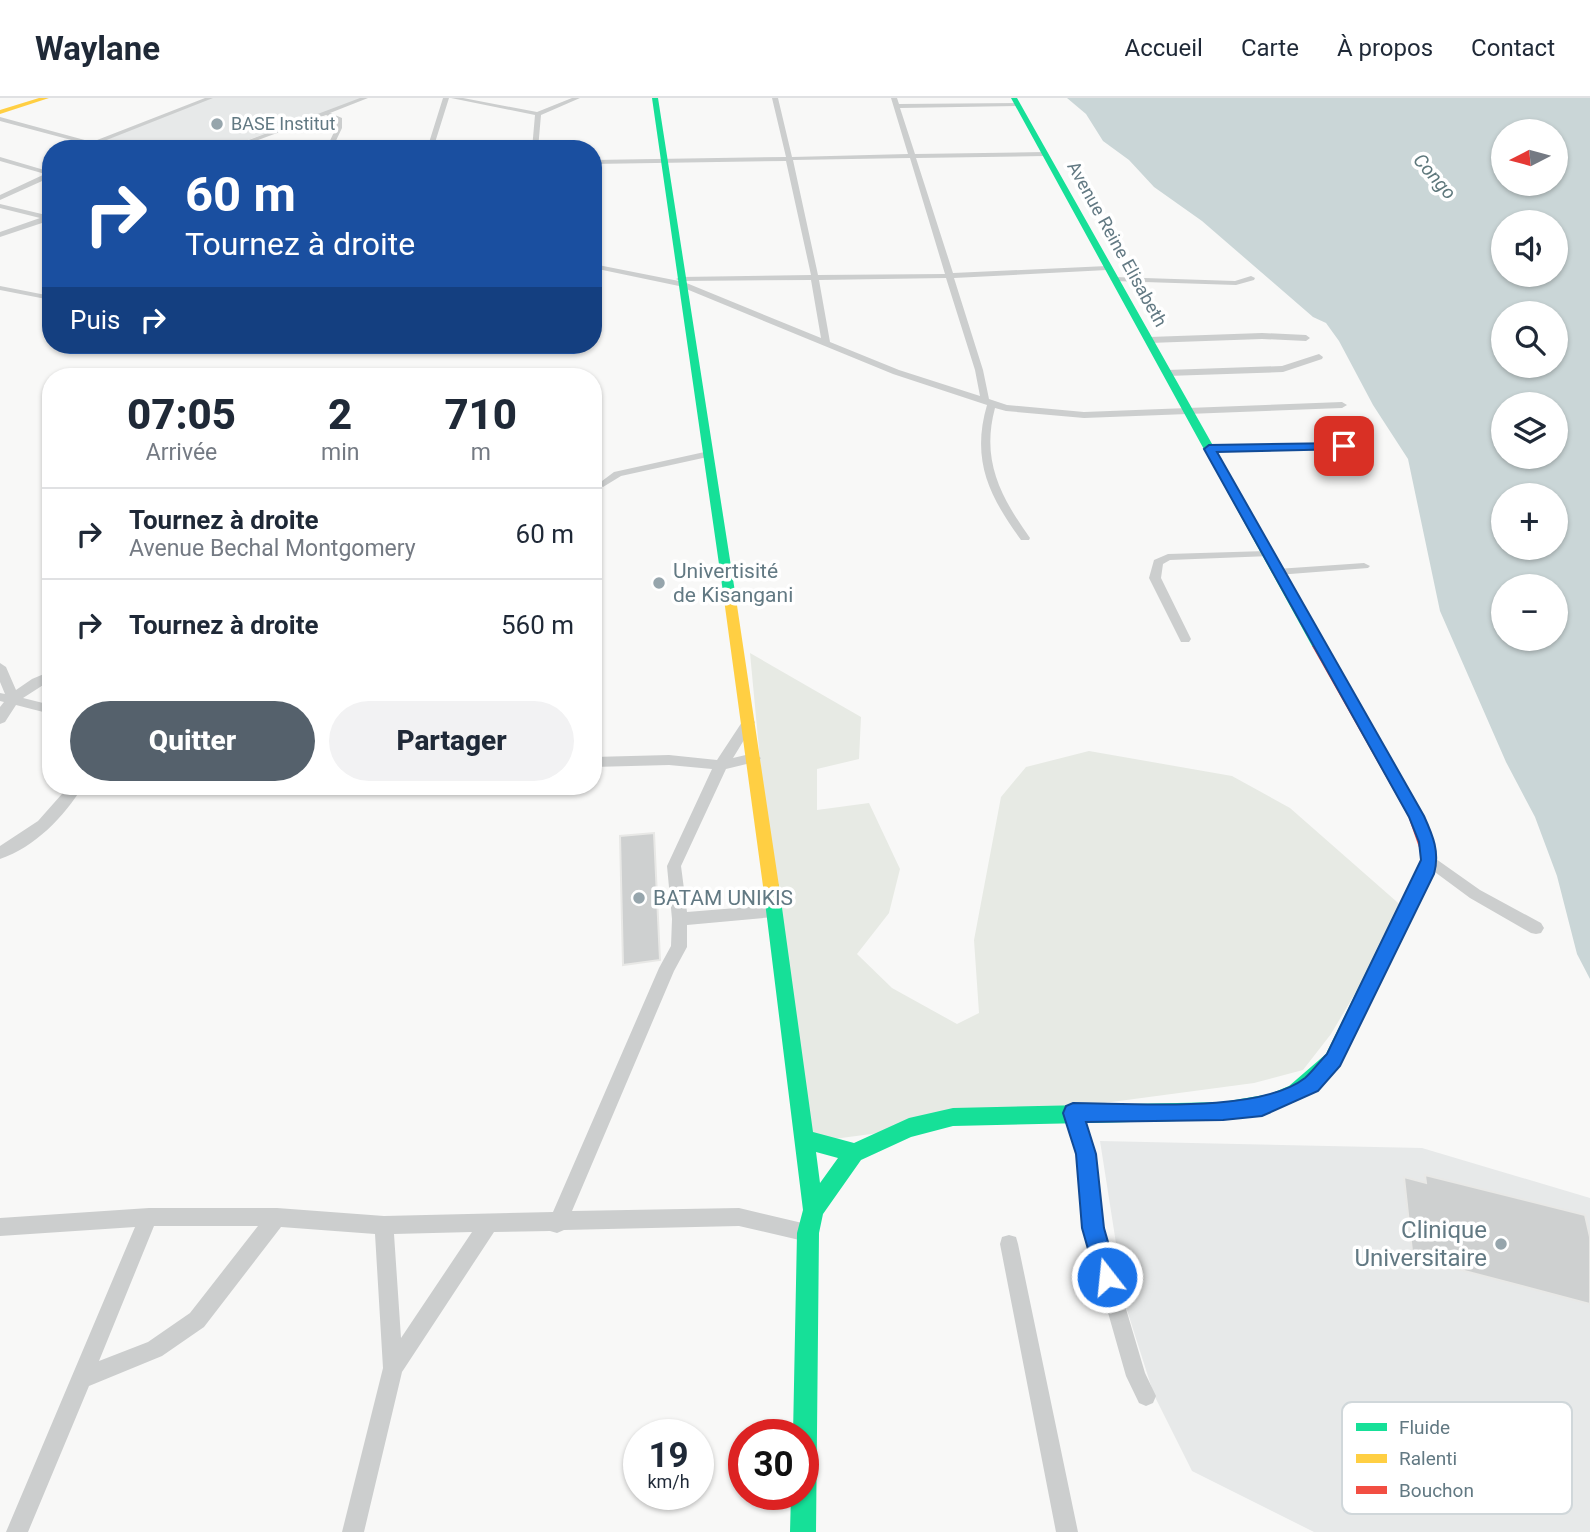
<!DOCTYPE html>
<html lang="fr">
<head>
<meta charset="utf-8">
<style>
  :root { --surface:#fff; --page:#f2f2f3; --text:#1f2937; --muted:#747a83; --line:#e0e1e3; --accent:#55616c }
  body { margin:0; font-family:Roboto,sans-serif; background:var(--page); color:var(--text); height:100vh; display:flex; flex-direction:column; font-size:26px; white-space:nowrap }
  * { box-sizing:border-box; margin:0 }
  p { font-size:23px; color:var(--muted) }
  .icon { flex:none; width:38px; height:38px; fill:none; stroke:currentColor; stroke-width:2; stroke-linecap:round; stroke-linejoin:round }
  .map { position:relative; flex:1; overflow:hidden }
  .panel { position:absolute; left:42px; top:270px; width:560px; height:427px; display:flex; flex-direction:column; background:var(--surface); border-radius:28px; box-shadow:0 2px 5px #0004 }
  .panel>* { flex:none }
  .guide { position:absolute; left:42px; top:42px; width:560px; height:214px; border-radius:28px; box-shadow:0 2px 5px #0004; background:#1a4fa0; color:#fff; overflow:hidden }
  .needle { width:46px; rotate:264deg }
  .tools { position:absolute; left:1491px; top:21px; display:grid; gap:14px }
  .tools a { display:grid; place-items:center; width:77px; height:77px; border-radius:50%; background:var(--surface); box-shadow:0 2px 5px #0004; font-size:35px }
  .speed { position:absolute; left:623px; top:1321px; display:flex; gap:14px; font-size:35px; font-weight:700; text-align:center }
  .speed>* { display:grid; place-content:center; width:91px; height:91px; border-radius:50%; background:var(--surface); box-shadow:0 2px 5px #0004; line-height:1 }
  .speed small { font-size:18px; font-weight:400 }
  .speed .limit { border:10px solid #d22; background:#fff; color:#111 }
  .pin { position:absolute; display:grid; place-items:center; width:60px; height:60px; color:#fff; margin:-30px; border-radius:14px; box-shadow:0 4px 10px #0006 }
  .me { position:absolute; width:77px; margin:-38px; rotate:344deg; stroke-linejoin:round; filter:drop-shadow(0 0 5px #0008) }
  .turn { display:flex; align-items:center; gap:24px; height:147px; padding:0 28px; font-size:32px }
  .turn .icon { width:91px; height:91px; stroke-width:2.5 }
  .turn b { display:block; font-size:49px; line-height:60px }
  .then { display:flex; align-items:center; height:66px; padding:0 28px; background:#0003; gap:14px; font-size:26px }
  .eta { display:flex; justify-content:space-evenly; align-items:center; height:119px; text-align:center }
  .eta b { font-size:42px; font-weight:800; line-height:49px }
  .action { display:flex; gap:14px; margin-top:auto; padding:14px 28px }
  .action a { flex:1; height:80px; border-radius:42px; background:var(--accent); color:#fff; font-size:28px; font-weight:800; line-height:80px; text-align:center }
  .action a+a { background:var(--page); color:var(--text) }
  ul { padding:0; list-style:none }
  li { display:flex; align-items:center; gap:21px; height:91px; padding:0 28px; border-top:2px solid var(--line) }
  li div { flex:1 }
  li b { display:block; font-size:26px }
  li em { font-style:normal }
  header { display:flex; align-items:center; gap:42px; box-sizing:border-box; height:98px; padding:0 35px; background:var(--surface); border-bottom:2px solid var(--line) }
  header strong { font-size:33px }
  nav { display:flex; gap:38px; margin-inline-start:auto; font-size:24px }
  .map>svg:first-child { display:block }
  .built { fill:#e7e9e9 }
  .green { fill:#e7eae4 }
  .water { fill:#cad6d7; fill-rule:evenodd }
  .building { fill:#ced0d0; stroke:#e8e8e6; stroke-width:2 }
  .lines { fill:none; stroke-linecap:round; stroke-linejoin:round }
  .street { fill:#cccece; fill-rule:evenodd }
  .fast { fill:#16e098; fill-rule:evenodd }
  .slow { fill:#ffcf43; fill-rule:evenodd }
  .jam { fill:#f24e42; fill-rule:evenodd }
  .route { fill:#1a73e8; stroke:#114b97; stroke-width:2 }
  .poi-dot { fill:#96a5ac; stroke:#fff; stroke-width:2.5 }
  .labels { text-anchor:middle; stroke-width:7; stroke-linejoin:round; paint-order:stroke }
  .far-poi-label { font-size:18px; fill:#627983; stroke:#fff; text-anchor:start }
  .far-street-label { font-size:18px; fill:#627983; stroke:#fff }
  .far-water-label { font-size:19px; font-style:italic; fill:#5e787c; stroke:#fff }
  .poi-label { font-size:21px; fill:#627983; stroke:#fff; text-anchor:start }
  .near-poi-label { font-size:24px; fill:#627983; stroke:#fff; text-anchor:end }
  .key { fill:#fff; stroke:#d0d7da; stroke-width:2 }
  .key-label { font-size:19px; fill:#627983 }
</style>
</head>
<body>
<header>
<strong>Waylane</strong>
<nav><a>Accueil</a><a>Carte</a><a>À propos</a><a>Contact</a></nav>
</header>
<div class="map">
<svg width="1590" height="1434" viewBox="0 0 1590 1434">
  <rect width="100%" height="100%" fill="#f8f8f7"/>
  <path class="built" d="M210 0H364L223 51H123L99 43Z
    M1100 1043 1422 1050 1590 1100V1139L1405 1079 1413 1153 1437 1159 1438 1166 1590 1206V1434H1314L1192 1373 1154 1297 1126 1209Z"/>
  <path class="green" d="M750 555 861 619 859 661 817 671V712L869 705 900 771 889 815 857 856 892 890 957 926 979 915 974 842 1001 699 1026 669 1089 653 1232 678 1290 710 1405 811 1331 936 1303 972 1254 985 796 1046Z"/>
  <path class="water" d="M1067 0H1590V881L1577 856 1557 778 1535 719 1506 664 1440 513 1408 361 1373 307 1339 243 1326 225 1313 219 1202 123 1154 89 1129 62 1103 43 1086 16ZM1503 33H1556V86H1503ZM1556 124V177H1503V124ZM1556 215V268H1503V215ZM1503 306H1556V359H1503ZM1556 397V450H1503V397ZM1556 488V541H1503V488Z"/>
  <path class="building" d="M654 735 660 862 623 867 620 738Z
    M1425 1077 1585 1117 1590 1139V1206L1438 1166 1437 1159 1412 1153 1404 1079 1426 1085Z"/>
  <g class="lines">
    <path class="street" d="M205 0H213L99 45 116 51H105L0 23V19L92 44Z
      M360 0H368L330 15 342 20V30L332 51H326L336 30V21L326 17 234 51H225Z
      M443 0H449L433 51H427Z
      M451 0H463L537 14 572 0H580L541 17 538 51H532L535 17Z
      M772 0H778L792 59 908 56 891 0H897L899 6 1019 5 1017 8 900 10 915 56 1045 54 1048 56 1045 58 916 60 953 175 1107 168 1111 170 1107 172 954 180 983 272 989 301 1007 307 1084 314 1342 304 1347 307 1342 310 1084 320 1006 313 995 310C981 362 1000 398 1030 440L1029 442H1021C989 398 971 362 987 307L893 276 679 188 593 170V166L684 184 821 240 811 182 680 183 676 181 680 179 811 177 786 63 593 66V62L786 59ZM910 60 945 176 818 177 793 62ZM946 180 975 272 980 298 899 272 830 244 819 182Z
      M0 59 51 74V79L0 102V97L45 76 0 63Z
      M0 106 46 117 51 116V122L0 139V134L40 120 0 110Z
      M1251 178 1255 180 1254 182 1236 187 1114 183 1110 181 1114 179 1235 183Z
      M0 188 51 198V202L0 192Z
      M1262 235 1306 237 1310 240 1306 243 1262 241 1149 245 1145 242 1149 239Z
      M1319 256 1323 259 1322 261 1283 274 1167 278 1163 275 1167 272 1282 268Z
      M1344 345 1349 348 1347 350 1209 354 1204 351 1209 348Z
      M709 353 712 354V358L621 378 603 389 598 386 614 374Z
      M1266 453 1270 454V458L1170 462 1163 466 1161 480 1191 541 1189 544H1181L1149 480 1154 462 1168 456Z
      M1364 465 1370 468 1368 470 1277 477 1271 474 1277 471Z
      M0 565 6 569 16 592 32 581 51 573V582L23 600 51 607V616L16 607 5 624 0 626V609L4 604 0 603V595L5 596 0 584Z
      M749 619 755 624 733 660 754 655 761 660 759 663 726 671 681 768 687 814 774 807 779 809 782 813 779 817 774 819 687 827V849L674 873 572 1113 739 1110 815 1128 817 1135 815 1142 808 1144 739 1128 564 1132 557 1135 550 1133 494 1134 402 1274 364 1434H342L383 1270 375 1136 281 1129 204 1229 162 1258 89 1288 28 1434H6L135 1129 0 1138V1120L149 1110H277L384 1118 553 1114 659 870 671 848 672 821 667 768 712 671 669 667 593 669V659L669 657 717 662 744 621ZM154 1128H258L190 1215 148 1244 99 1263ZM472 1134 401 1240 394 1136Z
      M69 688H83C64 719 35 749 0 761V748L38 723Z
      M1429 756 1480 792 1541 825 1544 830 1541 835 1536 836 1531 835 1470 800 1424 766 1422 762 1424 758Z
      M1073 1007 1079 1009 1095 1056 1102 1130 1145 1275 1156 1298 1153 1305 1146 1308 1139 1305 1126 1278 1084 1130 1077 1056 1064 1015 1067 1009Z
      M1009 1137 1016 1139 1018 1146 1078 1434H1056L1000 1146 1002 1139Z"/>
    <path class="fast" d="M652 0H658L735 494 729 498 723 494Z
      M1011 0H1017L1326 548 1324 551H1314L1312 548Z
      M1428 747 1434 748 1437 762 1340 968 1303 1000 1271 1014 1223 1022 953 1028 911 1039 861 1062 823 1116 819 1135 816 1434H790L791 1396H803V1337H793L797 1135 803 1112 763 788 765 783 771 781 777 783 779 788 813 1034 854 1045 909 1020 953 1010 1223 1004 1270 996 1289 988 1326 956 1421 762 1422 748ZM816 1054 838 1060 820 1085Z"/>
    <path class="slow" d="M39 0H49L0 16V12Z
      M729 490 735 494 779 788 777 793 771 795 765 793 763 788 723 494Z"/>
    <path class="jam" d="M1319 544 1326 548 1424 718 1436 753 1434 758H1422L1408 718 1312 548Z"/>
  </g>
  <path class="route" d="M1344 345 1348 346V351L1217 354 1424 718C1433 738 1440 754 1434 776L1340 968 1318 993 1262 1018 1223 1022 1086 1024 1096 1056 1104 1130 1118 1179 1115 1187 1107 1190 1099 1187 1096 1179 1082 1130 1076 1056 1063 1015 1066 1008 1073 1005C1131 1005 1259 1016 1305 980 1313 973 1320 963 1327 956L1421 762 1419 744 1409 719 1204 351 1209 347Z"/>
  <g class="poi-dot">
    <circle cx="217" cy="26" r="7"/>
    <circle cx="659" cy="485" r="7"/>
    <circle cx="639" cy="800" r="7"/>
    <circle cx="1501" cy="1146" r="7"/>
  </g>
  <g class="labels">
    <g class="far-poi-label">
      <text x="231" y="32">BASE Institut</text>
    </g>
    <g class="far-street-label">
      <text transform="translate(1117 146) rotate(61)" y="6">Avenue Reine Elisabeth</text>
    </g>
    <g class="far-water-label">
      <text transform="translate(1435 78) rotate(49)" y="7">Congo</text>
    </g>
    <g class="poi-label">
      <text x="673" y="480">Univertisité<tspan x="673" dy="24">de Kisangani</tspan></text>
      <text x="653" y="807">BATAM UNIKIS</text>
    </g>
    <g class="near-poi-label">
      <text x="1487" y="1140">Clinique<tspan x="1487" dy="28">Universitaire</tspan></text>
    </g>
  </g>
  <rect x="1342" y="1304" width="230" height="112" rx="10" class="key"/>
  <rect x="1356" y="1325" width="31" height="8" fill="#16e098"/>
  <rect x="1356" y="1356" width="31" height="9" fill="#ffcf43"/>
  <rect x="1356" y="1388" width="31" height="8" fill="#f24e42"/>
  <g class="key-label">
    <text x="1399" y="1336">Fluide</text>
    <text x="1399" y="1367">Ralenti</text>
    <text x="1399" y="1399">Bouchon</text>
  </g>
</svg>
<div class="tools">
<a><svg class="needle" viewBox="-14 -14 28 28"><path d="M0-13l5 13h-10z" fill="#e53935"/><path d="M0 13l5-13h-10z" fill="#747a83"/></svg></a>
<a><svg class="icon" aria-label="sound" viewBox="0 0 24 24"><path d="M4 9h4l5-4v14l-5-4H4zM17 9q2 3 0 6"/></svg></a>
<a><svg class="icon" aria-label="search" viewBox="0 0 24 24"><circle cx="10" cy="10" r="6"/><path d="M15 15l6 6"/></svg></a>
<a><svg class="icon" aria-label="layers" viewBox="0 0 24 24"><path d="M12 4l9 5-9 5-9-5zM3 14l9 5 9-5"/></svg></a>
<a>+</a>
<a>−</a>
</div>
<div class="speed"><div>19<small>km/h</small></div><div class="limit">30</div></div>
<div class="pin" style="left:1344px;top:348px;background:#d93025"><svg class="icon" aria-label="arrive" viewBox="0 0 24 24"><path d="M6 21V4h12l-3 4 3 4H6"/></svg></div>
<svg class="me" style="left:1107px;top:1179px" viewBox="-20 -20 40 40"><circle r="17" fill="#1a73e8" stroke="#fff" stroke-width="3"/><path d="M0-11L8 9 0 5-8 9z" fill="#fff"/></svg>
<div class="guide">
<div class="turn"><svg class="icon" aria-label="right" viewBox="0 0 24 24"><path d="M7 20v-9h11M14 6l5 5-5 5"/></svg><div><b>60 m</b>Tournez à droite</div></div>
<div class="then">Puis<svg class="icon" aria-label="right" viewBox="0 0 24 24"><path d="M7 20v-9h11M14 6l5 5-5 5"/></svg></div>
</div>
<section class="panel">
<div class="eta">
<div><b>07:05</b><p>Arrivée</p></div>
<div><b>2</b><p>min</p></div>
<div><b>710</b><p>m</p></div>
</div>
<ul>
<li><svg class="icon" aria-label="right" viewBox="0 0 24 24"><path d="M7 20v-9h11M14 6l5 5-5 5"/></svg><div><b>Tournez à droite</b><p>Avenue Bechal Montgomery</p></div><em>60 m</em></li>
<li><svg class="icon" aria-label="right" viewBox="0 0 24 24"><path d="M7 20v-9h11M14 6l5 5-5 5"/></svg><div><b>Tournez à droite</b></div><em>560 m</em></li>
</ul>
<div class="action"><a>Quitter</a><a>Partager</a></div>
</section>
</div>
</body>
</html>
